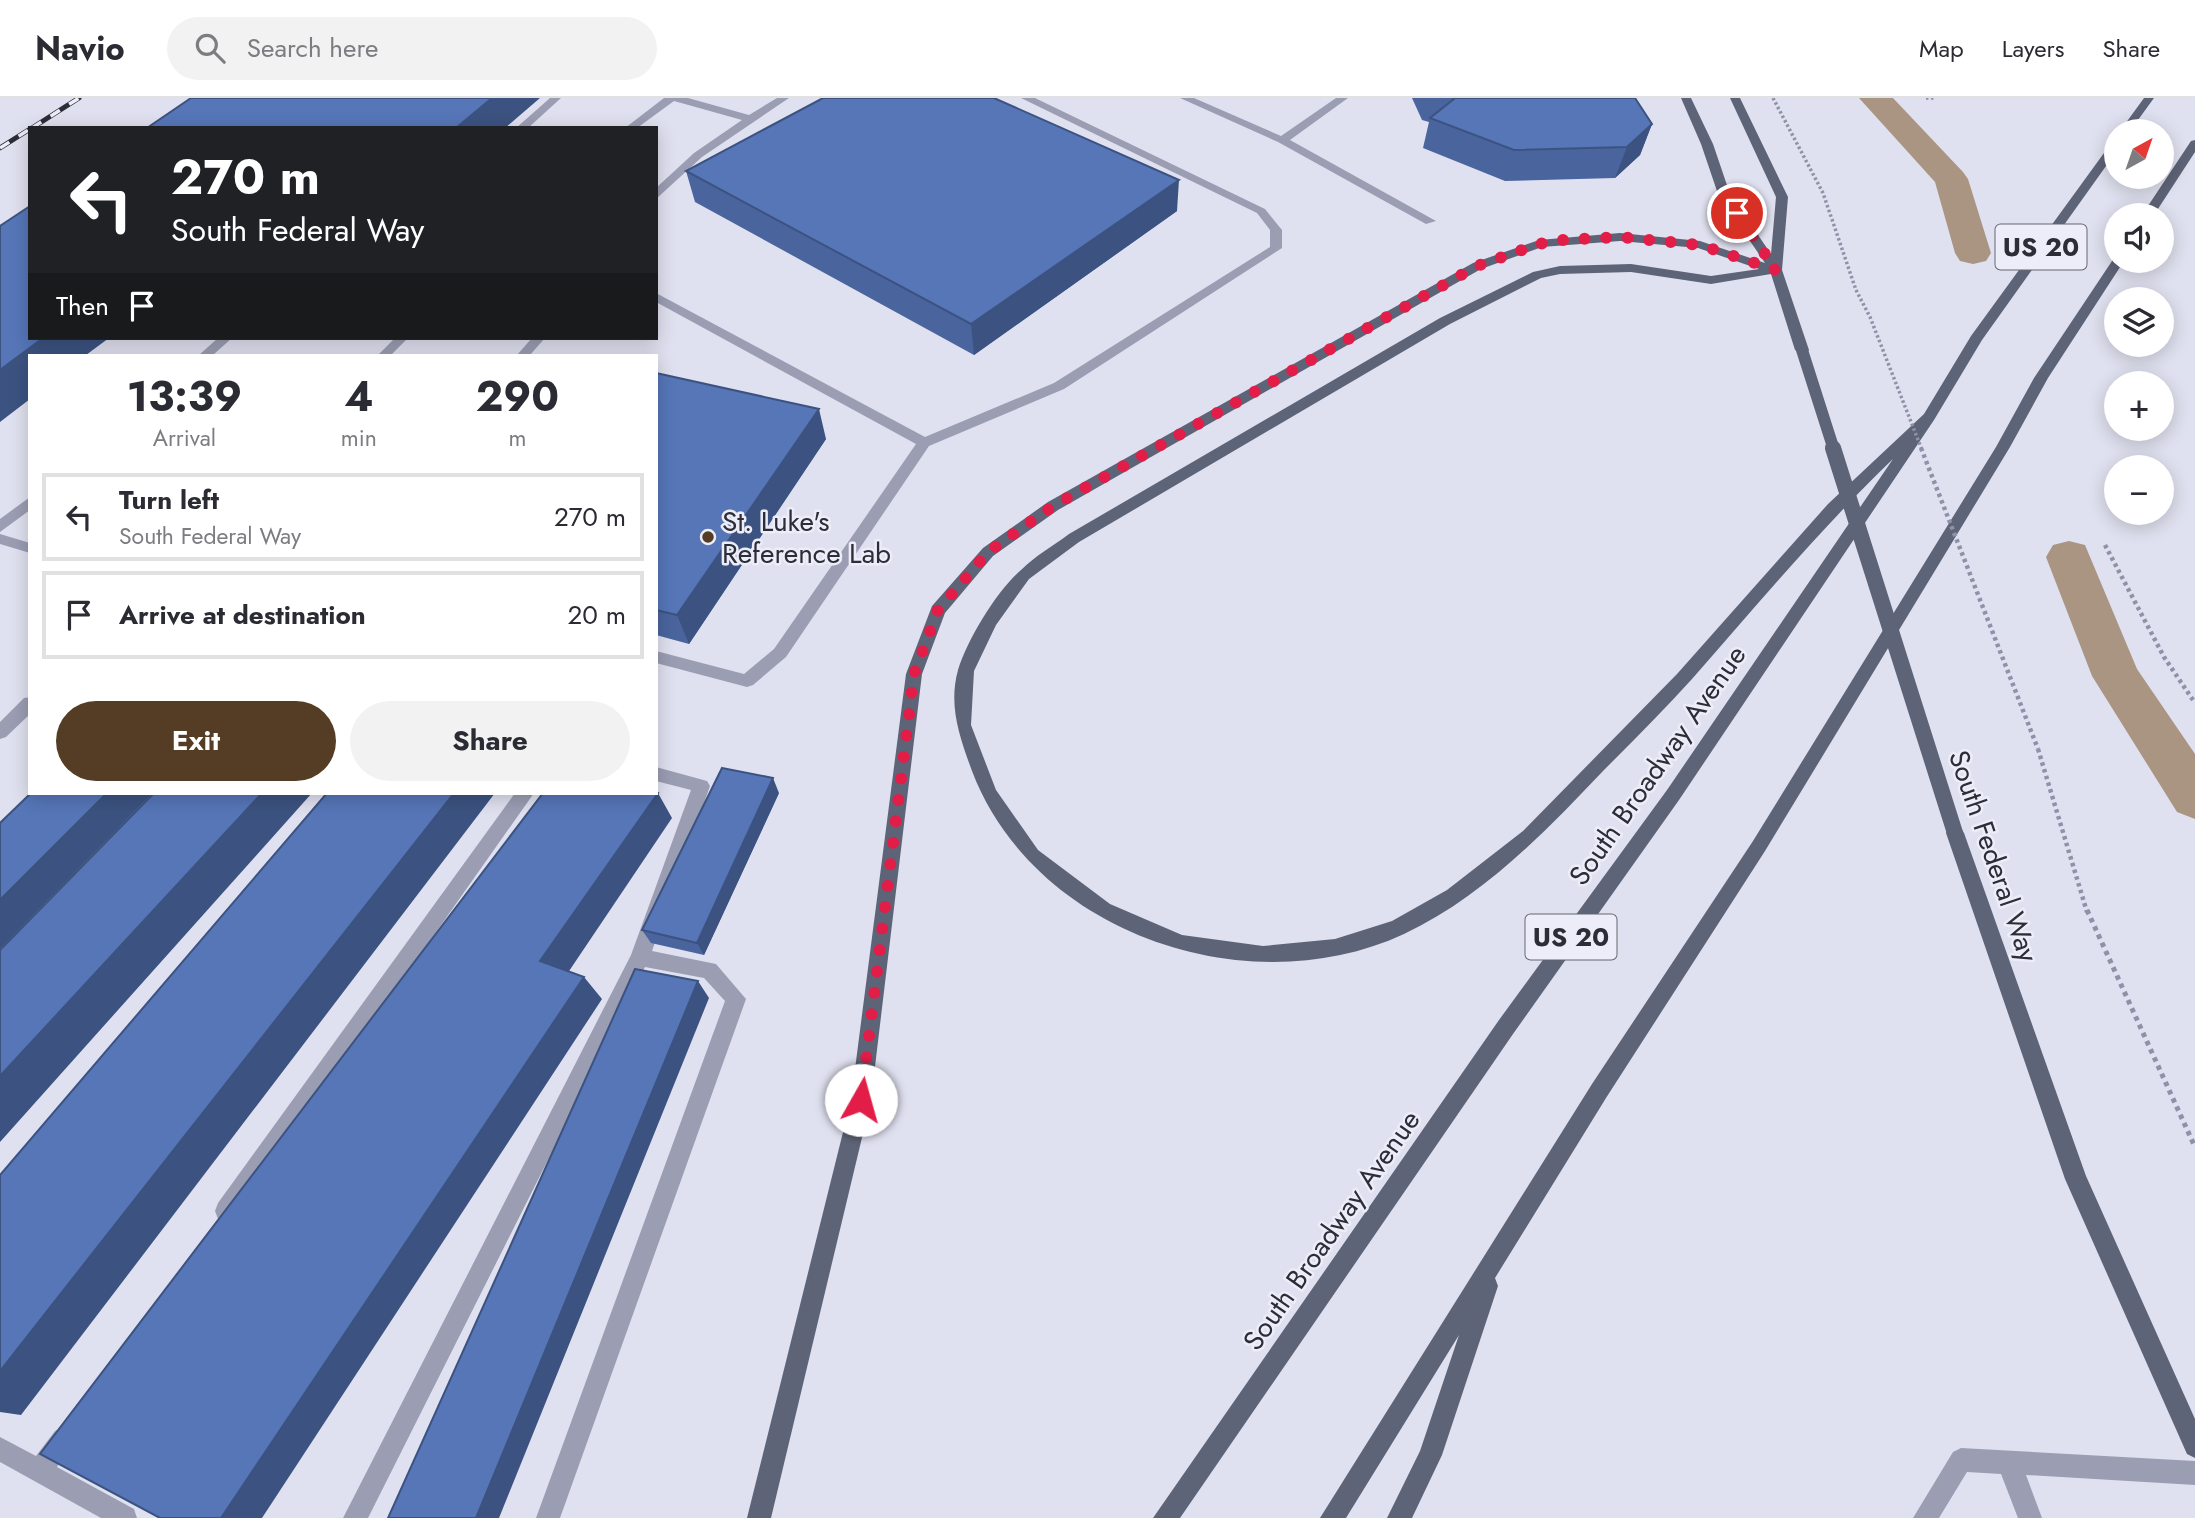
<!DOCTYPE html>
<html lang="en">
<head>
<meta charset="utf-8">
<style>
  :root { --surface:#fff; --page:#f2f2f3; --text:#2b2b33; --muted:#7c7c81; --line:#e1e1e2; --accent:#543c25 }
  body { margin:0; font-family:Jost,sans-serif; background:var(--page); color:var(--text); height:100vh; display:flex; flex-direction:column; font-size:26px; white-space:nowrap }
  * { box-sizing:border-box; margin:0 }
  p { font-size:23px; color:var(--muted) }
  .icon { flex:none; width:38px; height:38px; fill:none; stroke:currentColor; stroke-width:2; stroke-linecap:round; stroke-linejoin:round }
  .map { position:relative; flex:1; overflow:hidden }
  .sheet { position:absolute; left:28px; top:256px; width:630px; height:441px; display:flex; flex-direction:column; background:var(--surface); border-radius:0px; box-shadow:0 4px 18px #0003 }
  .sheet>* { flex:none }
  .banner { position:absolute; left:28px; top:28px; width:630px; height:214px; border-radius:0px; box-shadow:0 4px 18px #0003; background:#202124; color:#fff; overflow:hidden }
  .needle { width:46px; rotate:40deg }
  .fabs { position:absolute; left:2104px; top:21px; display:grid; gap:14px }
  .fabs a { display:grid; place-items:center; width:70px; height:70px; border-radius:50%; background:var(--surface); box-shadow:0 4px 18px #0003; font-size:35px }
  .pin { position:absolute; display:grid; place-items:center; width:60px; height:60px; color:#fff; margin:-30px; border:4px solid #fff; border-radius:50%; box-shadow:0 2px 7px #0007 }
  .me { position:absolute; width:77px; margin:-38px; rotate:7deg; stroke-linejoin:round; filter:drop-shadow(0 0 5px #0008) }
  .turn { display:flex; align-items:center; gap:24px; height:147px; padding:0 28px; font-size:32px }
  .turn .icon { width:91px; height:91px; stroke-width:2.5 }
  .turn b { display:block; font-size:49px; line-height:60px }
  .then { display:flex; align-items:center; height:66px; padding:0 28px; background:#0003; gap:14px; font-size:26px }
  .eta { display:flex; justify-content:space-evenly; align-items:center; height:119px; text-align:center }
  .eta b { font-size:42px; font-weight:700; line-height:49px }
  .action { display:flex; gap:14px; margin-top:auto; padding:14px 28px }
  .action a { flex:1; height:80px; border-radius:42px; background:var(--accent); color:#fff; font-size:28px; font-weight:700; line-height:80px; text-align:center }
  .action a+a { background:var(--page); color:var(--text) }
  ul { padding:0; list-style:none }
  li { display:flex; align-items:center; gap:21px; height:88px; margin:0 14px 10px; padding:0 14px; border:4px solid var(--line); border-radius:0px }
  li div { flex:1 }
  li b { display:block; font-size:26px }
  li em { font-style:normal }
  header { display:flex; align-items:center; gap:42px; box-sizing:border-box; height:98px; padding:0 35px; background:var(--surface); border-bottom:2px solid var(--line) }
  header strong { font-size:33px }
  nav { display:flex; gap:38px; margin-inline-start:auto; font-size:24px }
  .search { width:490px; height:63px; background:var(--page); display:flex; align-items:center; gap:18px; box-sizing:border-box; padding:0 24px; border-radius:38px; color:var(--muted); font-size:26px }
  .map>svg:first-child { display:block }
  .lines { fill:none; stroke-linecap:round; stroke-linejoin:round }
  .canal { fill:#aa9582; fill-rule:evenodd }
  .path-far2 { stroke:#8e92a9; stroke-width:3.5; stroke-dasharray:2.5 2.5; stroke-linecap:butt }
  .path-far1 { stroke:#8e92a9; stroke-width:4.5; stroke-dasharray:3.5 3.5; stroke-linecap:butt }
  .path { stroke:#8e92a9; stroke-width:5; stroke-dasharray:4.5 4.5; stroke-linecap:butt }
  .minor { fill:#9b9eb3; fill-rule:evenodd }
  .major { fill:#5e6477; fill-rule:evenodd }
  .rail-casing { stroke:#2b2e37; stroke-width:5 }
  .rail { stroke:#ecedf8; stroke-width:3.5; stroke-dasharray:11; stroke-linecap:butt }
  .path-bridge-far1 { stroke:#8e92a9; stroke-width:3.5; stroke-dasharray:2.5 2.5; stroke-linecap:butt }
  .path-bridge { stroke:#8e92a9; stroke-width:4.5; stroke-dasharray:3.5 3.5; stroke-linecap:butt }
  .major-bridge-far1 { stroke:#5e6477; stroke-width:12 }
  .major-bridge { stroke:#5e6477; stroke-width:16 }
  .wall { fill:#4a659e }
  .shaded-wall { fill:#3c5381 }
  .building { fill:#5676b8; stroke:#3c5381; stroke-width:2 }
  .route { stroke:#e11d48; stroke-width:12; stroke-dasharray:0 21.6 }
  .poi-dot { fill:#543c25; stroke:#ecedf8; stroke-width:2.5 }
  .labels { text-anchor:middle; stroke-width:5; stroke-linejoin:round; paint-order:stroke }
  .shield { fill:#ecedf8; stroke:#656771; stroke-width:2 }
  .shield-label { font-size:26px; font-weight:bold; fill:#2b2e37 }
  .poi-label { font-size:28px; fill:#2b2e37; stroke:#ecedf8; text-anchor:start }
  .street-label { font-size:28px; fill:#2b2e37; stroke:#ecedf8 }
</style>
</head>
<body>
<header>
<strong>Navio</strong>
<div class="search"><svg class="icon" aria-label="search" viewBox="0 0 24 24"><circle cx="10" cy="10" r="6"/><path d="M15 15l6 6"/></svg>Search here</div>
<nav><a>Map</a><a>Layers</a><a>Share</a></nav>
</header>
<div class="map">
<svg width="2195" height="1420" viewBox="0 0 2195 1420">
  <rect width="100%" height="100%" fill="#e0e1f0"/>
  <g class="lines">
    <path class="canal" d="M1859 0H1893L1963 74 1968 81 1991 155 1986 163 1973 166 1960 163 1955 155 1935 84Z
      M2069 443 2085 447 2137 571 2195 656V721L2177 714 2092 578 2046 459 2053 447Z"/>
    <path class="path-far2" d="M1773 0 1823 95 1856 192
      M1926 0H1934"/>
    <path class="path-far1" d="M2105 447 2164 559 2195 605
      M2038 651 2087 814"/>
    <path class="path" d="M2087 812 2195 1049"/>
    <path class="minor" d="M550 0H561L528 30H516Z
      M664 0H688L749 17 777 0H789L702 59 656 101V90L694 55 742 22 674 3 637 30H625Z
      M1021 0H1035L1265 111 1282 132V150L1064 291 929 348 786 559 753 587 747 589 656 565V553L744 576 774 551 916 346 656 204V195L925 339 1054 285 1270 149V132L1257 115Z
      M1180 0H1194L1281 38 1336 0H1348L1290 42 1436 123 1426 126 1278 44Z
      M218 240H232L213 257H199Z
      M395 240H408L391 257H378Z
      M532 240H545L530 257H517Z
      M30 399V412L0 434V421Z
      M0 436 30 445V455L0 446Z
      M30 599V616L6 639 0 641V624L24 600Z
      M656 669 707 683 710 688 652 853 716 866 746 901 560 1420H536L725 903 704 880 645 869 368 1420H343L631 857 691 692 656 683Z
      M515 695H534L234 1121 226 1124 218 1121 215 1113 218 1105Z
      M63 1329 71 1333 75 1341 57 1369 134 1411 137 1420H101L0 1364V1339L36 1358 55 1333Z
      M1961 1350 2195 1363V1387L2026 1377 2042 1420H2018L2001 1376 1967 1374 1939 1420H1913L1953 1354Z"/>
    <path class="major" d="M1681 0H1691L1713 46 1730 96 1771 156 1776 99 1730 0H1740L1788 99 1782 172 1809 252 1807 255 1802 256 1795 252 1771 176 1711 186 1631 174 1560 176 1541 180 1450 226 1079 444 1029 481 996 527 974 573 971 627 996 692 1038 752 1110 806 1182 837 1263 848 1335 841 1392 823 1447 792 1523 733 1677 576 1828 406 1924 316 1971 238 2112 44 2116 43V54L1982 242 1934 322 1679 702 1513 936 1180 1420H1153L1499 922 1667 692 1893 361C1821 430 1758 506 1692 581 1664 612 1634 642 1604 672 1545 734 1483 799 1404 836 1249 908 1034 836 972 673 960 640 948 608 958 572 967 542 997 492 1021 472 1035 458 1053 448 1069 436L1440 220 1533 174 1560 168 1631 166 1711 178 1759 171 1698 150 1620 143 1542 149 1481 171 1058 412 993 458 945 515 922 576 871 1002 771 1420H747L851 1002 906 576 932 508 983 450 1048 404 1473 165 1539 142 1620 135 1700 143 1765 165 1718 96 1701 46Z
      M2144 0H2154L2130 33H2120Z
      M2195 42V54L2154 117H2142L2191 43Z
      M2114 160 2124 163 2048 280 2010 349 1765 753 1606 1000 1495 1180 1498 1188 1442 1357 1412 1420H1387L1420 1353 1459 1237 1346 1420H1320L1592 986 1753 743 1996 349 2034 280Z
      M1955 727 1961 730 1964 735 2086 1078 2195 1321V1360L2187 1356 2065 1081 1946 735 1949 730Z"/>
    <defs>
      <path id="rail" d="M32 30 79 0
        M0 50 30 31"/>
    </defs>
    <use href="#rail" class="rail-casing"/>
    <use href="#rail" class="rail"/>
    <path class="path-bridge-far1" d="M1856 192 1870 219 1922 352"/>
    <path class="path-bridge" d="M1921 350 2038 651"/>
    <path class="major-bridge-far1" d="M1802 252 1834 352"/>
    <path class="major-bridge" d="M1833 350 1955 735"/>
  </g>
  <path class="wall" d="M1412 0H1635L1652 26 1640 57 1615 80 1505 83 1423 50 1429 24 1422 22Z
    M686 73 1177 113 974 257 695 104Z
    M656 275 826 341 689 546 656 537Z
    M779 695 704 857 651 845 642 832Z"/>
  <path class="shaded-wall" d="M492 0H540L505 30H456Z
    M1652 26 1640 57 1615 80 1627 49Z
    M1179 82 1177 113 974 257 971 226Z
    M43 240H109L86 257H30V301L0 324V272Z
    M819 311 826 341 689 546 677 517Z
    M773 680 779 695 704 857 697 845Z
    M107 695H153L0 851V802Z
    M262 695H312L0 1044V978Z
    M454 695H495L21 1317 0 1314V1273Z
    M658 695 672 720 561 885 540 863Z
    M584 879 602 901 262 1420H221Z
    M698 883 709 900 499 1420H476Z"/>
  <path class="building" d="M191 0H492L456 30H147Z
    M823 0H994L1179 82 971 226 686 73Z
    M1452 0H1635L1652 26 1627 49 1514 52 1430 20 1454 1Z
    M30 108V240H43L0 272V128Z
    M656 275 819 311 677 517 656 512Z
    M722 670 773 680 697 845 642 832Z
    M656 694 658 695 540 863 584 879 221 1420H160L40 1356 543 695Z
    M31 695H107L0 802V725Z
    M154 695H262L0 978V852Z
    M327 695H454L0 1273V1077Z
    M635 871 698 883 476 1420H388Z"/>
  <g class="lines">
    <path class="route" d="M861 1002 914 576 938 512 988 454 1053 408 1477 168 1539 146 1561 142 1620 139 1700 147 1776 172 1737 115"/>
  </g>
  <circle class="poi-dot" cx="708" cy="439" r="7"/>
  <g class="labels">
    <g class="shield">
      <rect x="1995.5" y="126.5" width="91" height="45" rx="5"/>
      <rect x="1525.5" y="816.5" width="91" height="45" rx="5"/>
    </g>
    <g class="shield-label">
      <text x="2041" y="158">US 20</text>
      <text x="1571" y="848">US 20</text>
    </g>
    <g class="poi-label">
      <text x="722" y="433">St. Luke's<tspan x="722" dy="32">Reference Lab</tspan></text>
    </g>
    <g class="street-label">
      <text transform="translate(1657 667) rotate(-55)" y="10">South Broadway Avenue</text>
      <text transform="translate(1994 758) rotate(71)" y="10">South Federal Way</text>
      <text transform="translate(1331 1132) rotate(-55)" y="10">South Broadway Avenue</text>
    </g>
  </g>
</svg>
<div class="fabs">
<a><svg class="needle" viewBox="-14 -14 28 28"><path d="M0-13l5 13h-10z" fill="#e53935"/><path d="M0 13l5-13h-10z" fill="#7c7c81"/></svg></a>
<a><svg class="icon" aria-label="sound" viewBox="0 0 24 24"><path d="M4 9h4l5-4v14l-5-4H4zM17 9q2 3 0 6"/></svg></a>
<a><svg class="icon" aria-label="layers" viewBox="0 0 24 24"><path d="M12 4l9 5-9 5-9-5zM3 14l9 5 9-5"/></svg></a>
<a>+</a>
<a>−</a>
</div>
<div class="pin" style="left:1737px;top:115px;background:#d93025"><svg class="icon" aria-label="arrive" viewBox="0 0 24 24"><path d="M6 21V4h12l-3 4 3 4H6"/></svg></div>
<svg class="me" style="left:861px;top:1002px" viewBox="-20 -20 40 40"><circle r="19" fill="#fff"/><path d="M0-13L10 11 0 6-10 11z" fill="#e11d48"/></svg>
<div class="banner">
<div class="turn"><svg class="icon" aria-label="left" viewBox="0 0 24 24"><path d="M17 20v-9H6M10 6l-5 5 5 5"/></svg><div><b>270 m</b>South Federal Way</div></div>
<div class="then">Then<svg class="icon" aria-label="arrive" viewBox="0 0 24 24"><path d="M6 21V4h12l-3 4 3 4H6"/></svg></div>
</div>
<section class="sheet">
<div class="eta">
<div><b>13:39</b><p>Arrival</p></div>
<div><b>4</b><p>min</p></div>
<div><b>290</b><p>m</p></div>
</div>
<ul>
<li><svg class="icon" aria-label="left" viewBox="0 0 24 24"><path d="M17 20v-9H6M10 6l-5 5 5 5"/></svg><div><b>Turn left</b><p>South Federal Way</p></div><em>270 m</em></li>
<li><svg class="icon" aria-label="arrive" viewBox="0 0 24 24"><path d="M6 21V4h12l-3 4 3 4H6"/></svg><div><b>Arrive at destination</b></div><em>20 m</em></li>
</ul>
<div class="action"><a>Exit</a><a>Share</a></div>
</section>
</div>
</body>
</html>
